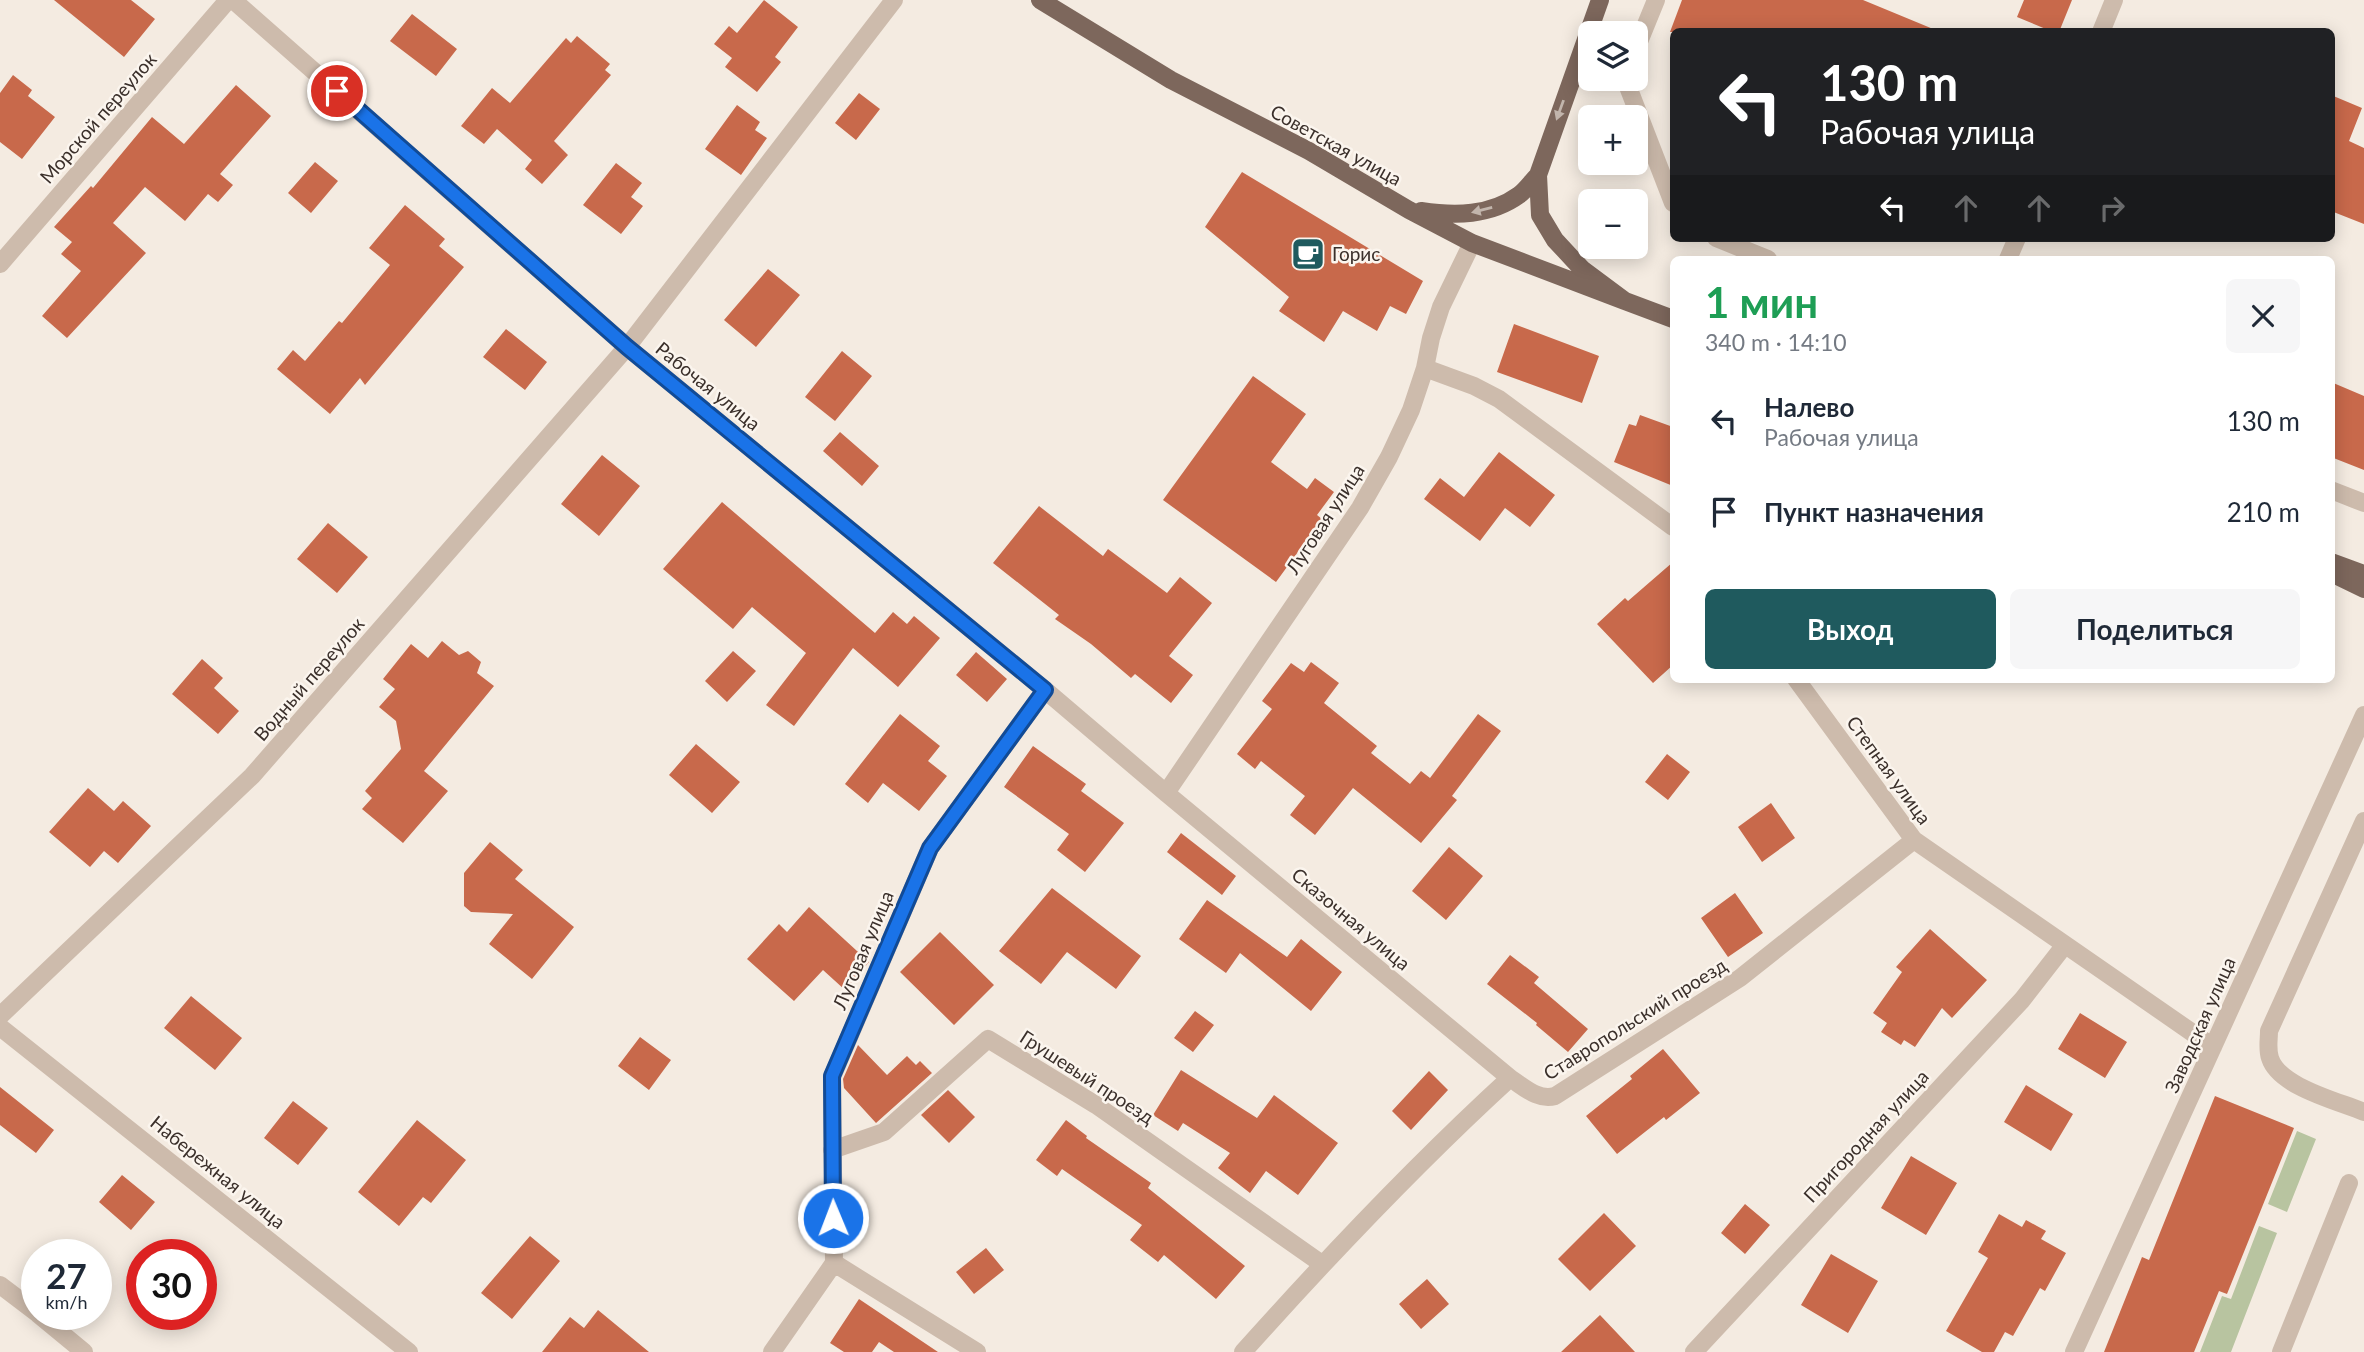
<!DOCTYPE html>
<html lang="ru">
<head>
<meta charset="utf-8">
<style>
  :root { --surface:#fff; --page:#f6f6f7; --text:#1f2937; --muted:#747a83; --accent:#1f5a5e }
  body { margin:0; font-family:Lato,sans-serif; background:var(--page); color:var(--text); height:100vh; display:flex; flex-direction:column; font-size:26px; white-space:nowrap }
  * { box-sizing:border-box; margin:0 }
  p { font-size:23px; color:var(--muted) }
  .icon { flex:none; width:38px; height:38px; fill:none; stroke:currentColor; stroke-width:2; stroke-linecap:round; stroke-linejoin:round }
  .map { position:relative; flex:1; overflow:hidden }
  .panel { position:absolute; left:1670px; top:256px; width:665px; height:427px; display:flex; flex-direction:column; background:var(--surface); border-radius:10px; box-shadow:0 4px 18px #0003 }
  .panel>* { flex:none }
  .guide { position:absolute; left:1670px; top:28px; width:665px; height:214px; border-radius:10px; box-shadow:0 4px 18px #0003; background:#202124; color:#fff; overflow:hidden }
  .buttons { position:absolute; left:1578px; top:21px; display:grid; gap:14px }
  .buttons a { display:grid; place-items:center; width:70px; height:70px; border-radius:10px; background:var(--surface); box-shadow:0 4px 18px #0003; font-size:35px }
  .speed { position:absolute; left:21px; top:1239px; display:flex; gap:14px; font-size:35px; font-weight:700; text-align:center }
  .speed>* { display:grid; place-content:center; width:91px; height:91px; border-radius:50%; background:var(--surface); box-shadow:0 4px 18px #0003; line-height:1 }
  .speed small { font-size:18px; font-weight:400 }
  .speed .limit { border:10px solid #d22; background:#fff; color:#111 }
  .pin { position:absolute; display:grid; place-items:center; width:60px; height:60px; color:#fff; margin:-30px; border:4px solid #fff; border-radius:50%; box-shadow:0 2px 7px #0007 }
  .me { position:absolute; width:77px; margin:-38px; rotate:359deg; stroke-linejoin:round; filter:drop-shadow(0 0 5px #0008) }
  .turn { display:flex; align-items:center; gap:24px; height:147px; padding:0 35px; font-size:32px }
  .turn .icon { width:91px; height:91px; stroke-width:2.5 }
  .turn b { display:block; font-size:49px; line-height:60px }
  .lanes { display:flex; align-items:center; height:66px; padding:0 35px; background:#0003; justify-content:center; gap:35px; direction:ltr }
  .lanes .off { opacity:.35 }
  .round { display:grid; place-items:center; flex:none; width:74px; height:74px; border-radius:10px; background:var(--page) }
  .overview { display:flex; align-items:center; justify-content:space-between; height:119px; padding:0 35px }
  h1 { font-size:42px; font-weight:700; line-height:52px; color:#1e9e55 }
  .button { display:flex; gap:14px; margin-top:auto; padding:14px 35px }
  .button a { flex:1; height:80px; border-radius:10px; background:var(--accent); color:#fff; font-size:28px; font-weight:700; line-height:80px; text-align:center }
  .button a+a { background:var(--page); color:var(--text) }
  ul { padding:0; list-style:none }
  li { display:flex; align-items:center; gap:21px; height:91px; padding:0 35px }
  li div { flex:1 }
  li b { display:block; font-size:26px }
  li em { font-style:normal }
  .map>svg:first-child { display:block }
  .green { fill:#b8c4a0 }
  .building { fill:#c8694b }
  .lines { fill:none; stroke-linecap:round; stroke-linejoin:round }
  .minor { stroke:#cdbbac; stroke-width:18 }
  .major { stroke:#7d675c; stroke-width:18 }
  .oneway { fill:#c2b5ac }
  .route-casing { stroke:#114b97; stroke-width:18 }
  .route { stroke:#1a73e8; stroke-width:12 }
  .labels { text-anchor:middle; stroke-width:5; stroke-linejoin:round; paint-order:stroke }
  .street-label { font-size:19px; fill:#3b302b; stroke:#fbf5ee }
  .poi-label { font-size:19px; fill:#3b302b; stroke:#fbf5ee; text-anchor:start }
</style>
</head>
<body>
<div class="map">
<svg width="2364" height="1352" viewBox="0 0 2364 1352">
  <rect width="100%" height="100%" fill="#f4ebe1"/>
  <path class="green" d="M2297 1131 2316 1139 2287 1212 2268 1204Z
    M2259 1226 2277 1233 2231 1352H2200L2222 1296 2231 1299Z"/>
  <path class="building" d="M54 0H131L155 19 124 57Z
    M764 0 798 27 775 57 781 62 757 92 725 67 732 58 714 44 729 26 737 33Z
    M1682 0H1863L1938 31 1670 32Z
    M2024 0H2072L2059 32H2053L2017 17Z
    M412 14 457 49 436 76 390 41Z
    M577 36 610 64 605 70 611 75 554 141 568 155 542 184 525 169 532 160 497 129 484 144 461 126 492 88 510 103 566 38 571 43Z
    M13 75 32 90 28 96 55 117 22 159 0 142V93Z
    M236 85 271 116 220 174 233 185 218 202 208 194 185 221 145 187 113 223 146 253 67 338 42 316 81 271 61 254 72 242 54 227 91 186 93 188 152 117 184 144Z
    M859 93 880 109 856 140 835 123Z
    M2331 95 2362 108 2349 141 2364 148V224L2331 211Z
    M737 105 760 122 755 130 767 138 741 175 705 149Z
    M315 162 338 181 311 213 288 193Z
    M616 163 642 183 631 197 643 206 621 234 583 205Z
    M1242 172 1423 281 1406 314 1390 306 1377 331 1343 311 1324 342 1279 311 1289 297 1205 227Z
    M405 205 445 239 439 246 464 267 365 385 360 378 330 414 277 369 293 350 305 361 339 321 342 323 390 265 369 248Z
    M768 269 800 295 756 347 724 320Z
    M1514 324 1599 356 1582 403 1497 372Z
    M506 329 547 362 525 390 483 357Z
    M842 351 872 376 835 421 805 397Z
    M1253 376 1306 414 1271 462 1307 489 1315 478 1334 492 1317 515 1322 519 1276 582 1163 500Z
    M2331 382 2364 396V470L2331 457Z
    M1640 415 1673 427V486L1614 462 1629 424 1636 426Z
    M840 432 879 466 862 486 823 451Z
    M1499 452 1555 495 1530 527 1505 508 1480 541 1424 499 1440 478 1464 497Z
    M602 455 640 486 599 536 561 504Z
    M722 502 875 633 893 612 907 624 914 616 940 638 898 687 853 648 794 726 766 705 806 653 752 607 733 629 663 569Z
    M1039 506 1103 556 1108 549 1167 593 1180 577 1212 603 1169 656 1193 675 1171 703 1135 674 1131 678 1091 644 1055 619 1059 615 993 563Z
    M328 523 368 557 337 593 297 559Z
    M1673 562V665L1653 683 1597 624 1625 598 1628 601Z
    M442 641 459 655 468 651 481 662 477 673 494 686 424 771 448 791 403 843 362 809 372 798 365 791 401 749 396 721 379 707 395 689 383 679 411 644 428 658Z
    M733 651 756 671 727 702 705 681Z
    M976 652 1007 679 987 702 956 675Z
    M202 659 223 678 214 688 239 711 218 734 172 694Z
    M1311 662 1339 683 1324 703 1377 746 1371 753 1410 784 1421 771 1430 778 1478 714 1501 731 1452 796 1457 800 1421 843 1353 788 1315 835 1290 815 1305 796 1261 761 1255 769 1237 754 1272 709 1262 701 1291 663 1304 672Z
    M900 714 940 746 928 761 947 776 919 811 883 783 868 803 845 784Z
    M696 744 740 782 712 813 669 775Z
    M1033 746 1086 784 1081 791 1124 823 1085 872 1057 850 1069 834 1004 787Z
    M1667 754 1690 772 1668 800 1645 782Z
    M88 788 114 811 123 801 151 826 118 863 104 851 90 867 49 832Z
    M1771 803 1795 838 1762 862 1738 827Z
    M1181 833 1236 876 1222 895 1167 852Z
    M490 842 523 870 515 879 574 927 532 979 489 944 513 914 471 912 464 906V873Z
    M1449 847 1483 876 1446 920 1412 891Z
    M1052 888 1141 956 1116 989 1067 952 1041 984 999 951Z
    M1735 893 1763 933 1728 957 1701 918Z
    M1207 900 1287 957 1301 939 1342 972 1311 1011 1240 953 1226 973 1179 939Z
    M809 907 869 962 845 990 823 970 794 1001 747 959 779 924 787 932Z
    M1930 929 1987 980 1952 1018 1942 1008 1915 1047 1904 1040 1901 1045 1881 1032 1887 1023 1873 1013 1902 972 1896 967Z
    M940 932 994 985 954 1025 900 972Z
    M1510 955 1539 977 1534 983 1588 1029 1568 1052 1536 1025 1537 1023 1487 984Z
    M191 996 242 1038 215 1070 164 1028Z
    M1195 1011 1214 1025 1193 1052 1174 1038Z
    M2080 1013 2127 1042 2105 1078 2058 1049Z
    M640 1037 671 1060 649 1090 618 1066Z
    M858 1045 887 1075 907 1056 916 1065 920 1061 932 1073 876 1123 844 1088 843 1079Z
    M1663 1049 1700 1093 1666 1120 1664 1117 1617 1154 1586 1116 1632 1079 1630 1076Z
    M1181 1070 1257 1118 1274 1095 1338 1143 1298 1195 1266 1171 1250 1193 1218 1168 1230 1153 1183 1123 1178 1131 1153 1115Z
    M1429 1071 1448 1090 1411 1130 1392 1111Z
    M2026 1085 2073 1114 2051 1151 2004 1122Z
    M0 1087 54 1130 36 1153 0 1125Z
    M948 1090 975 1117 949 1143 921 1115Z
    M2215 1096 2294 1128 2227 1294 2219 1291 2194 1352H2104L2142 1257 2149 1260Z
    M293 1101 328 1128 298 1165 264 1138Z
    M417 1120 466 1160 431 1203 423 1197 399 1226 358 1192Z
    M1066 1120 1087 1136 1086 1138 1151 1183 1148 1188 1245 1266 1216 1299 1164 1255 1158 1262 1130 1240 1142 1225 1062 1169 1057 1176 1036 1160Z
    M1911 1156 1957 1183 1926 1235 1881 1208Z
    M122 1175 155 1202 131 1230 99 1202Z
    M1745 1204 1770 1225 1745 1254 1721 1233Z
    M1604 1213 1636 1246 1590 1291 1558 1259Z
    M1999 1214 2022 1227 2026 1220 2046 1231 2041 1239 2066 1253 2045 1291 2040 1288 2013 1336 2005 1332 1994 1352H1982L1946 1331 1988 1258 1978 1252Z
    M530 1236 560 1261 512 1319 481 1293Z
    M986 1248 1004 1270 974 1294 956 1272Z
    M1831 1254 1878 1281 1848 1333 1801 1305Z
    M1427 1279 1449 1304 1421 1329 1399 1304Z
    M859 1299 938 1352H894L879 1342 872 1352H844L830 1343Z
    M598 1310 649 1352H542L570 1317 584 1328Z
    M1600 1315 1635 1352H1561Z"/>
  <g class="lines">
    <path class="minor" d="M233 0 627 347 1045 690 1166 793 1510 1078
      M2101 32 2114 0
      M1636 49 1656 0
      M1625 79 1673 203
      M1716 238 1768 259
      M2008 259 2017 238
      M0 264 228 0
      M1425 368 1474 386 1499 399 1673 527
      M2331 490 2364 503
      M1796 679 1914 840 2213 1047
      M1166 793 1360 508 1389 457 1411 410 1425 368 1431 338 1441 307 1472 243
      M2364 821 2269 1031C2269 1040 2267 1049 2270 1058 2279 1087 2338 1101 2364 1112
      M0 1016 252 776 627 347 894 0
      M0 1027 409 1352
      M832 1150 884 1132 988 1039 1096 1105 1322 1264
      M834 1263 832 1077 930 848 1045 690
      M834 1263 977 1352
      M0 1285 37 1313
      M38 1314 84 1352
      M772 1352 834 1263
      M1243 1352C1328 1257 1416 1164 1510 1078 1524 1087 1538 1101 1555 1096L1740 978 1914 840
      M1694 1352 2022 1000 2064 946
      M2074 1352 2364 715
      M2281 1352 2349 1183"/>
    <path class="major" d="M1040 0 1171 80 1309 151 1409 210 1472 243 1625 301
      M1600 0 1538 175 1540 215 1555 240 1582 269 1625 301 1673 319
      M1421 211C1455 216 1490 216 1519 195 1526 190 1532 181 1538 175
      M2331 562 2364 574
      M2331 573 2364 589"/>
  </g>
  <defs><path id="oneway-solid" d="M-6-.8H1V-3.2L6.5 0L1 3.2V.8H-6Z" transform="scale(1.75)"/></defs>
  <g class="oneway">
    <use href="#oneway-solid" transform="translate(1560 110) rotate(110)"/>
    <use href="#oneway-solid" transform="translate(1482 210) rotate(166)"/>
  </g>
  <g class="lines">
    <defs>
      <path id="route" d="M337 91 627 347 1045 690 930 848 832 1076 833 1218"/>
    </defs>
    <use href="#route" class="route-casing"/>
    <use href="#route" class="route"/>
  </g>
  <defs>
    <symbol id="cafe-square" viewBox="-11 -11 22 22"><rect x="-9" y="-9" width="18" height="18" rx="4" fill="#1f5a5e" stroke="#fbf5ee"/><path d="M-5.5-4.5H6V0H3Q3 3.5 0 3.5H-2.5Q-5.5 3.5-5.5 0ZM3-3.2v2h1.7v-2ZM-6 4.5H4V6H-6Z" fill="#fff"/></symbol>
  </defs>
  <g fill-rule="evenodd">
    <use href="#cafe-square" x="1289" y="235" width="38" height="38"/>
  </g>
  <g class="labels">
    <g class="street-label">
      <text transform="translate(98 118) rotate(-49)" y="7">Морской переулок</text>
      <text transform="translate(1336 145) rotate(29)" y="7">Советская улица</text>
      <text transform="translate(708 386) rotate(39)" y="7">Рабочая улица</text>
      <text transform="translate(1325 519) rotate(-57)" y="7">Луговая улица</text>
      <text transform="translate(309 679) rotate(-49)" y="7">Водный переулок</text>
      <text transform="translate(1889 770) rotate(54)" y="7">Степная улица</text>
      <text transform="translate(1351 919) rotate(40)" y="7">Сказочная улица</text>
      <text transform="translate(863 950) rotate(-67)" y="7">Луговая улица</text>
      <text transform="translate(1635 1019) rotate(-32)" y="7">Ставропольский проезд</text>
      <text transform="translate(2200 1025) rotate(-66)" y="7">Заводская улица</text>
      <text transform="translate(1087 1077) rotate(33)" y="7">Грушевый проезд</text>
      <text transform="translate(1866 1136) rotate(-47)" y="7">Пригородная улица</text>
      <text transform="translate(218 1172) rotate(39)" y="7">Набережная улица</text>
    </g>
    <g class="poi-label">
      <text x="1332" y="261">Горис</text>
    </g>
  </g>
</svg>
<div class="buttons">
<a><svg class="icon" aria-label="layers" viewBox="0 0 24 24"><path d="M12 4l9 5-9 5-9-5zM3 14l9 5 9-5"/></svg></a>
<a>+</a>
<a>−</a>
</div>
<div class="speed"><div>27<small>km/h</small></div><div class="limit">30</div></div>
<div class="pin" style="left:337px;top:91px;background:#d93025"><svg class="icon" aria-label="arrive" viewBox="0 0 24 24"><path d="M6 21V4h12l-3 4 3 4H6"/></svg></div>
<svg class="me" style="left:833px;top:1218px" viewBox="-20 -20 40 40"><circle r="17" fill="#1a73e8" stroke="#fff" stroke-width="3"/><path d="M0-11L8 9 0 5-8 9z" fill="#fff"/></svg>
<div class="guide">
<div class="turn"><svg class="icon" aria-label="left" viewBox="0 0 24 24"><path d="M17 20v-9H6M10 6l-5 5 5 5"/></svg><div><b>130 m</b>Рабочая улица</div></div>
<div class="lanes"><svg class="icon" aria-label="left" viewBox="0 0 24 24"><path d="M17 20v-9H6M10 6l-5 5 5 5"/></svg><svg class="icon off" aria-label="ahead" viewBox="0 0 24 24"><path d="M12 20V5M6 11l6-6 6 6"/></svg><svg class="icon off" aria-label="ahead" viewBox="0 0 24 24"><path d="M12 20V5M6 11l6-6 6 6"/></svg><svg class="icon off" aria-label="right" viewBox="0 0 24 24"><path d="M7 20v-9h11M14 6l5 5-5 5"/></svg></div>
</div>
<section class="panel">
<div class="overview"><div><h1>1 мин</h1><p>340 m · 14:10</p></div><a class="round"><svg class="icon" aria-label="close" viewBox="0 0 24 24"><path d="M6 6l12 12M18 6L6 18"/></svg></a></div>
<ul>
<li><svg class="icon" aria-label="left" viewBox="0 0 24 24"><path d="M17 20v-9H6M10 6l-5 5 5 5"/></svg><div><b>Налево</b><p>Рабочая улица</p></div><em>130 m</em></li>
<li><svg class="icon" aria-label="arrive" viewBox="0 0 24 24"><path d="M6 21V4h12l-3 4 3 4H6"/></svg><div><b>Пункт назначения</b></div><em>210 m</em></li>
</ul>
<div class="button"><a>Выход</a><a>Поделиться</a></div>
</section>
</div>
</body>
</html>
